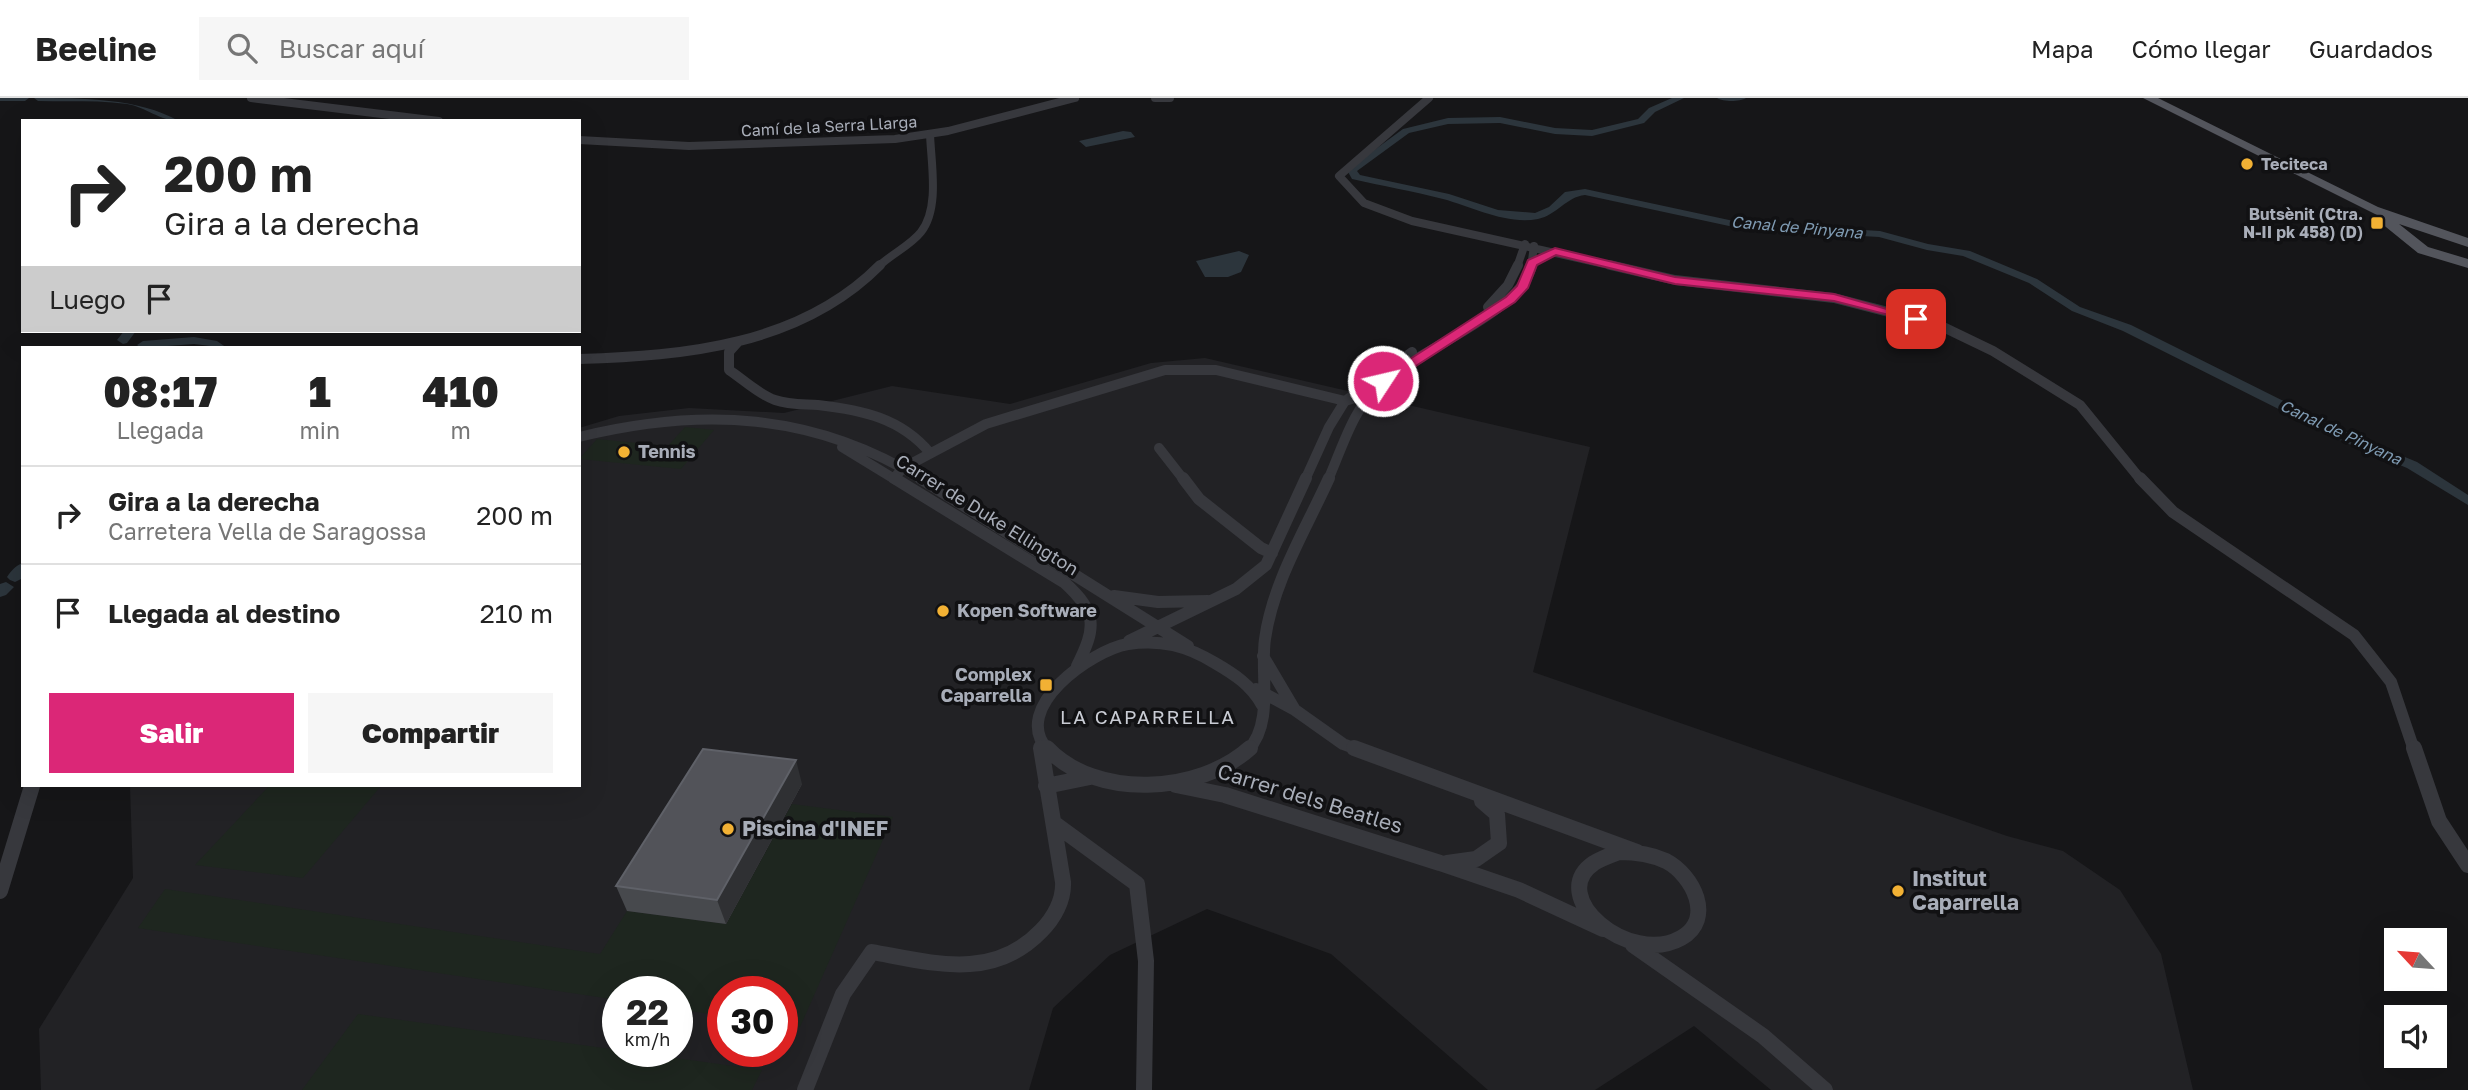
<!DOCTYPE html>
<html lang="es">
<head>
<meta charset="utf-8">
<style>
  :root { --surface:#fff; --page:#f6f6f6; --text:#222; --muted:#767676; --line:#e0e0e0; --accent:#db2777 }
  body { margin:0; font-family:"Golos Text",sans-serif; background:var(--page); color:var(--text); height:100vh; display:flex; flex-direction:column; font-size:26px; white-space:nowrap }
  * { box-sizing:border-box; margin:0 }
  p { font-size:23px; color:var(--muted) }
  .icon { flex:none; width:38px; height:38px; fill:none; stroke:currentColor; stroke-width:2; stroke-linecap:round; stroke-linejoin:round }
  .map { position:relative; flex:1; overflow:hidden }
  .drawer { position:absolute; left:21px; top:248px; width:560px; height:441px; display:flex; flex-direction:column; background:var(--surface); border-radius:0px; box-shadow:0 7px 28px #0002 }
  .drawer>* { flex:none }
  .guide { position:absolute; left:21px; top:21px; width:560px; height:214px; border-radius:0px; box-shadow:0 7px 28px #0002; background:#fff; color:var(--text); overflow:hidden }
  .needle { width:46px; rotate:296deg }
  .tools { position:absolute; left:2384px; top:830px; display:grid; gap:14px }
  .tools a { display:grid; place-items:center; width:63px; height:63px; border-radius:0px; background:var(--surface); box-shadow:0 7px 28px #0002; font-size:35px }
  .speed { position:absolute; left:602px; top:878px; display:flex; gap:14px; font-size:35px; font-weight:700; text-align:center }
  .speed>* { display:grid; place-content:center; width:91px; height:91px; border-radius:50%; background:var(--surface); box-shadow:0 7px 28px #0002; line-height:1 }
  .speed small { font-size:18px; font-weight:400 }
  .speed .limit { border:10px solid #d22; background:#fff; color:#111 }
  .pin { position:absolute; display:grid; place-items:center; width:60px; height:60px; color:#fff; margin:-30px; border-radius:14px; box-shadow:0 4px 10px #0006 }
  .me { position:absolute; width:77px; margin:-38px; rotate:55deg; stroke-linejoin:round; filter:drop-shadow(0 0 5px #0008) }
  .turn { display:flex; align-items:center; gap:24px; height:147px; padding:0 28px; font-size:32px }
  .turn .icon { width:91px; height:91px; stroke-width:2.5 }
  .turn b { display:block; font-size:49px; line-height:60px }
  .then { display:flex; align-items:center; height:66px; padding:0 28px; background:#0003; gap:14px; font-size:26px }
  .eta { display:flex; justify-content:space-evenly; align-items:center; height:119px; text-align:center }
  .eta b { font-size:42px; font-weight:800; line-height:49px }
  .button { display:flex; gap:14px; margin-top:auto; padding:14px 28px }
  .button a { flex:1; height:80px; border-radius:0px; background:var(--accent); color:#fff; font-size:28px; font-weight:800; line-height:80px; text-align:center }
  .button a+a { background:var(--page); color:var(--text) }
  ul { padding:0; list-style:none }
  li { display:flex; align-items:center; gap:21px; height:98px; padding:0 28px; border-top:2px solid var(--line) }
  li div { flex:1 }
  li b { display:block; font-size:26px }
  li em { font-style:normal }
  header { display:flex; align-items:center; gap:42px; box-sizing:border-box; height:98px; padding:0 35px; background:var(--surface); border-bottom:2px solid var(--line) }
  header strong { font-size:33px }
  nav { display:flex; gap:38px; margin-inline-start:auto; font-size:24px }
  .search { width:490px; height:63px; background:var(--page); display:flex; align-items:center; gap:18px; box-sizing:border-box; padding:0 24px; border-radius:0px; color:var(--muted); font-size:26px }
  .map>svg:first-child { display:block }
  .built { fill:#222225; fill-rule:evenodd }
  .green { fill:#1e261f }
  .water { fill:#2c353c }
  .lines { fill:none; stroke-linecap:round; stroke-linejoin:round }
  .canal { fill:#2c353c; fill-rule:evenodd }
  .street-far3 { stroke:#37383d; stroke-width:8 }
  .street-far2 { stroke:#37383d; stroke-width:10 }
  .street-far1 { stroke:#37383d; stroke-width:12 }
  .street { stroke:#37383d; stroke-width:16 }
  .primary { fill:#53555c; fill-rule:evenodd }
  .wall { fill:#47494d }
  .shaded-wall { fill:#2f3033 }
  .building { fill:#525359; stroke:#5f6168; stroke-width:2 }
  .route { fill:#db2777; stroke:#8e194d; stroke-width:2 }
  .poi-dot { fill:#f2b134; stroke:#111113; stroke-width:2.5 }
  .labels { text-anchor:middle; stroke-width:7; stroke-linejoin:round; paint-order:stroke }
  .far-street-label { font-size:16px; fill:#a8adb8; stroke:#111113 }
  .far-poi-label { font-size:16px; font-weight:bold; fill:#a8adb8; stroke:#111113; text-anchor:start }
  .far-water-label { font-size:16px; font-style:italic; fill:#7f9bb3; stroke:#111113 }
  .poi-label { font-size:18px; font-weight:bold; fill:#a8adb8; stroke:#111113; text-anchor:start }
  .street-label { font-size:18px; fill:#a8adb8; stroke:#111113 }
  .neighbourhood-label { font-size:19px; letter-spacing:2px; fill:#c9ccd4; stroke:#111113 }
  .near-street-label { font-size:21px; fill:#a8adb8; stroke:#111113 }
  .near-poi-label { font-size:21px; font-weight:bold; fill:#a8adb8; stroke:#111113; text-anchor:start }
</style>
</head>
<body>
<header>
<strong>Beeline</strong>
<div class="search"><svg class="icon" aria-label="search" viewBox="0 0 24 24"><circle cx="10" cy="10" r="6"/><path d="M15 15l6 6"/></svg>Buscar aquí</div>
<nav><a>Mapa</a><a>Cómo llegar</a><a>Guardados</a></nav>
</header>
<div class="map">
<svg width="2468" height="992" viewBox="0 0 2468 992">
  <rect width="100%" height="100%" fill="#161618"/>
  <path class="built" d="M1205 260 1590 349 1533 574 2007 738 2063 753 2120 792 2161 856 2193 992H1771L1694 928 1595 992H1488L1331 856 1207 811 1110 857 1053 910 1029 992H41L39 931 133 780 130 688H579V330L619 318 689 310 784 315 892 288 1010 306 1151 265ZM618 894H677V954H618ZM723 894H782V954H723Z"/>
  <path class="green" d="M685 329 714 332 681 371 579 361 597 341 668 348Z
    M269 688H381L303 780 195 767Z
    M792 706 893 719 800 929 782 927V894H723V918L677 911V894H618V902L138 830 165 791 600 856 627 813 726 826Z
    M358 916 762 972 752 992H302Z"/>
  <path class="water" d="M1123 33 1131 34 1135 39 1086 49 1079 43Z
    M1239 153 1249 157 1241 174 1228 179H1205L1196 163Z"/>
  <g class="lines">
    <path class="canal" d="M0 0H29L25 3H0Z
      M34 0C82 0 138 0 179 23 160 23 146 9 127 6 98 2 67 4 38 3Z
      M1672 0H1684L1655 14 1644 25 1592 38 1555 36 1500 25 1448 26 1409 35 1357 73 1360 77 1449 96 1498 112 1535 115 1549 109 1565 94 1585 91 1743 125 1880 133 1928 146 1970 153 2037 181 2080 209 2131 227 2354 338 2417 364 2468 397V407L2407 370 2344 344 2123 233 2072 213 2029 185 1963 158 1927 152 1879 139 1743 131 1585 97C1566 99 1557 117 1538 121 1506 127 1473 109 1443 101 1413 93 1382 88 1352 81L1347 72 1403 31 1448 20 1500 19 1555 30 1592 32 1638 21 1649 10Z
      M1717 0H1746C1740 4 1723 4 1717 0Z
      M124 233H136L127 245 123 246 117 242Z
      M194 239 217 243 227 250 194 246 141 250 137 247 143 243Z
      M23 465V480L15 484 10 482 7 479C11 473 16 467 23 465Z
      M6 484 14 489 6 497 0 499V486Z"/>
    <path class="street-far3" d="M251 0 439 23
      M1155 0H1170
      M1429 0 1339 78 1364 105 1412 123 1618 169
      M579 42 689 48 895 41 948 33 1075 0
      M878 169C891 156 910 148 921 134 940 110 931 65 930 36
      M1517 169 1525 146
      M1531 169 1534 148"/>
    <path class="street-far2" d="M1610 167 1675 182 1834 200 1939 227 1993 253 2080 307 2141 382
      M1488 209 1508 187 1518 167
      M737 245 729 254V272C744 282 758 296 775 302 789 307 804 306 818 307 862 312 901 320 930 355
      M579 261C685 258 801 247 880 167
      M579 339C701 309 814 314 923 382
      M842 349 896 382
      M1159 350 1184 382
      M894 380 903 370 986 326 1165 272H1216L1345 303 1352 301
      M1305 382 1329 329 1345 303 1412 254
      M1328 382C1343 348 1353 310 1382 284 1417 253 1523 213 1532 167"/>
    <path class="street-far1" d="M894 380 1065 485C1098 515 1096 530 1077 568
      M920 380 1188 548
      M1183 380 1199 401 1261 450 1272 455
      M2140 380 2173 414 2354 537 2391 584 2414 652
      M1114 498 1158 504 1208 503
      M1129 543 1236 491 1266 467 1306 380
      M1263 558 1295 612
      M1256 591 1295 612 1343 646 1359 652
      M1041 646V652
      M1048 652C1009 610 1092 552 1128 546 1161 541 1187 548 1215 565 1234 576 1251 587 1262 607
      M1248 652C1274 625 1260 575 1265 541 1273 484 1305 433 1329 380"/>
    <path class="street" d="M1047 650C1096 702 1199 696 1250 650
      M1354 650 1637 754
      M2414 650 2439 723 2468 767
      M1176 687 1225 697 1440 765 1519 792 1603 831
      M1046 688 1090 679
      M1055 726 1137 786 1146 863 1144 992
      M1619 754C1635 754 1651 756 1666 763 1693 777 1715 821 1681 840 1629 869 1545 798 1594 765 1602 760 1611 757 1619 754Z
      M1447 765 1476 761 1499 745 1497 716 1482 703
      M0 793 32 688
      M1633 847 1763 938 1825 992
      M805 992 843 896 872 854C933 865 993 883 1041 833 1054 820 1064 802 1063 784L1041 650"/>
    <path class="primary" d="M2143 0H2158L2378 109 2468 140V149L2399 126 2428 149 2468 161V170L2418 155 2381 125V119Z"/>
  </g>
  <path class="wall" d="M802 686 726 826 627 813 616 788Z"/>
  <path class="shaded-wall" d="M796 662 802 686 726 826 717 802Z"/>
  <path class="building" d="M703 651 796 662 717 802 616 788Z"/>
  <path class="route" d="M1555 150 1675 179 1834 196 1922 221 1916 224 1834 203 1675 186 1556 157 1537 167 1528 190 1515 204 1388 286H1379V281L1506 199 1517 188 1528 162Z"/>
  <g class="poi-dot">
    <circle cx="2247" cy="66" r="7"/>
    <rect x="2370" y="118" width="14" height="14" rx="3.5"/>
    <circle cx="624" cy="354" r="7"/>
    <circle cx="943" cy="513" r="7"/>
    <rect x="1039" y="580" width="14" height="14" rx="3.5"/>
    <circle cx="728" cy="731" r="7"/>
    <circle cx="1898" cy="793" r="7"/>
  </g>
  <g class="labels">
    <g class="far-street-label">
      <text transform="translate(829 28) rotate(-3)" y="6">Camí de la Serra Llarga</text>
    </g>
    <g class="far-poi-label">
      <text x="2261" y="72">Teciteca</text>
      <text x="2363" y="122" text-anchor="end">Butsènit (Ctra.<tspan x="2363" dy="18">N-II pk 458) (D)</tspan></text>
    </g>
    <g class="far-water-label">
      <text transform="translate(1797 129) rotate(5)" y="6">Canal de Pinyana</text>
      <text transform="translate(2341 334) rotate(25)" y="6">Canal de Pinyana</text>
    </g>
    <g class="poi-label">
      <text x="638" y="360">Tennis</text>
      <text x="957" y="519">Kopen Software</text>
      <text x="1032" y="583" text-anchor="end">Complex<tspan x="1032" dy="21">Caparrella</tspan></text>
    </g>
    <g class="street-label">
      <text transform="translate(987 417) rotate(32)" y="6">Carrer de Duke Ellington</text>
    </g>
    <g class="neighbourhood-label">
      <text x="1148" y="626">LA CAPARRELLA</text>
    </g>
    <g class="near-street-label">
      <text transform="translate(1310 701) rotate(17)" y="7">Carrer dels Beatles</text>
    </g>
    <g class="near-poi-label">
      <text x="742" y="738">Piscina d'INEF</text>
      <text x="1912" y="788">Institut<tspan x="1912" dy="24">Caparrella</tspan></text>
    </g>
  </g>
</svg>
<div class="tools">
<a><svg class="needle" viewBox="-14 -14 28 28"><path d="M0-13l5 13h-10z" fill="#e53935"/><path d="M0 13l5-13h-10z" fill="#767676"/></svg></a>
<a><svg class="icon" aria-label="sound" viewBox="0 0 24 24"><path d="M4 9h4l5-4v14l-5-4H4zM17 9q2 3 0 6"/></svg></a>
</div>
<div class="speed"><div>22<small>km/h</small></div><div class="limit">30</div></div>
<div class="pin" style="left:1916px;top:221px;background:#d93025"><svg class="icon" aria-label="arrive" viewBox="0 0 24 24"><path d="M6 21V4h12l-3 4 3 4H6"/></svg></div>
<svg class="me" style="left:1383px;top:283px" viewBox="-20 -20 40 40"><circle r="17" fill="#db2777" stroke="#fff" stroke-width="3"/><path d="M0-11L8 9 0 5-8 9z" fill="#fff"/></svg>
<div class="guide">
<div class="turn"><svg class="icon" aria-label="right" viewBox="0 0 24 24"><path d="M7 20v-9h11M14 6l5 5-5 5"/></svg><div><b>200 m</b>Gira a la derecha</div></div>
<div class="then">Luego<svg class="icon" aria-label="arrive" viewBox="0 0 24 24"><path d="M6 21V4h12l-3 4 3 4H6"/></svg></div>
</div>
<section class="drawer">
<div class="eta">
<div><b>08:17</b><p>Llegada</p></div>
<div><b>1</b><p>min</p></div>
<div><b>410</b><p>m</p></div>
</div>
<ul>
<li><svg class="icon" aria-label="right" viewBox="0 0 24 24"><path d="M7 20v-9h11M14 6l5 5-5 5"/></svg><div><b>Gira a la derecha</b><p>Carretera Vella de Saragossa</p></div><em>200 m</em></li>
<li><svg class="icon" aria-label="arrive" viewBox="0 0 24 24"><path d="M6 21V4h12l-3 4 3 4H6"/></svg><div><b>Llegada al destino</b></div><em>210 m</em></li>
</ul>
<div class="button"><a>Salir</a><a>Compartir</a></div>
</section>
</div>
</body>
</html>
